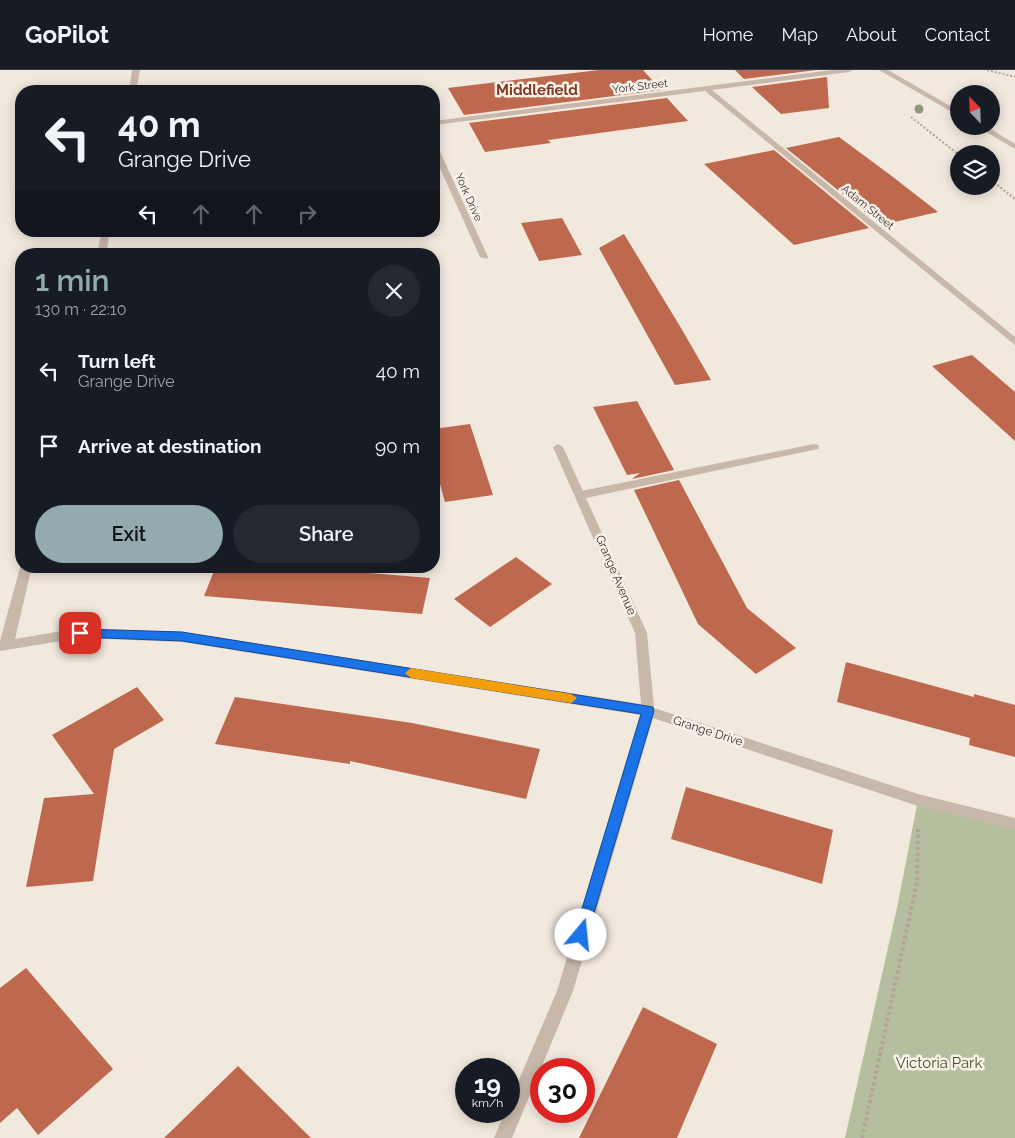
<!DOCTYPE html>
<html lang="en">
<head>
<meta charset="utf-8">
<style>
  :root { --surface:#171b24; --page:#242831; --text:#f1f3f6; --muted:#9ea1a6; --line:#363941; --accent:#93abae }
  body { margin:0; font-family:Raleway,sans-serif; background:var(--page); color:var(--text); height:100vh; display:flex; flex-direction:column; font-size:19px; white-space:nowrap }
  * { box-sizing:border-box; margin:0 }
  p { font-size:16px; color:var(--muted) }
  .icon { flex:none; width:28px; height:28px; fill:none; stroke:currentColor; stroke-width:2; stroke-linecap:round; stroke-linejoin:round }
  .map { position:relative; flex:1; overflow:hidden }
  .panel { position:absolute; left:15px; top:178px; width:425px; height:325px; display:flex; flex-direction:column; background:var(--surface); border-radius:20px; box-shadow:0 2px 12px #0003 }
  .panel>* { flex:none }
  .guide { position:absolute; left:15px; top:15px; width:425px; height:152px; border-radius:20px; box-shadow:0 2px 12px #0003; background:#171b24; color:var(--text); overflow:hidden }
  .needle { width:32px; rotate:337deg }
  .tools { position:absolute; left:950px; top:15px; display:grid; gap:10px }
  .tools a { display:grid; place-items:center; width:50px; height:50px; border-radius:50%; background:var(--surface); box-shadow:0 2px 12px #0003; font-size:25px }
  .speed { position:absolute; left:455px; top:988px; display:flex; gap:10px; font-size:25px; font-weight:700; text-align:center }
  .speed>* { display:grid; place-content:center; width:65px; height:65px; border-radius:50%; background:var(--surface); box-shadow:0 2px 12px #0003; line-height:1 }
  .speed small { font-size:12px; font-weight:400 }
  .speed .limit { border:8px solid #d22; background:#fff; color:#111 }
  .pin { position:absolute; display:grid; place-items:center; width:42px; height:42px; color:#fff; margin:-21px; border-radius:10px; box-shadow:0 2px 8px #0006 }
  .me { position:absolute; width:55px; margin:-28px; rotate:17deg; stroke-linejoin:round; filter:drop-shadow(0 0 4px #0008) }
  .turn { display:flex; align-items:center; gap:18px; height:105px; padding:0 20px; font-size:22px }
  .turn .icon { width:65px; height:65px; stroke-width:2.5 }
  .turn b { display:block; font-size:35px; line-height:42px }
  .lanes { display:flex; align-items:center; height:48px; padding:0 20px; background:#0003; justify-content:center; gap:25px; direction:ltr }
  .lanes .off { opacity:.35 }
  .round { display:grid; place-items:center; flex:none; width:52px; height:52px; border-radius:26px; background:var(--page) }
  .head { display:flex; align-items:center; justify-content:space-between; height:85px; padding:0 20px }
  h1 { font-size:30px; font-weight:600; line-height:38px; color:var(--accent) }
  .button { display:flex; gap:10px; margin-top:auto; padding:10px 20px }
  .button a { flex:1; height:58px; border-radius:30px; background:var(--accent); color:#111; font-size:20px; font-weight:600; line-height:58px; text-align:center }
  .button a+a { background:var(--page); color:var(--text) }
  ul { padding:0; list-style:none }
  li { display:flex; align-items:center; gap:15px; height:75px; padding:0 20px }
  li div { flex:1 }
  li b { display:block; font-size:19px }
  li em { font-style:normal }
  header { display:flex; align-items:center; gap:30px; box-sizing:border-box; height:70px; padding:0 25px; background:var(--surface); border-bottom:1px solid var(--line) }
  header strong { font-size:24px }
  nav { display:flex; gap:28px; margin-inline-start:auto; font-size:18px }
  .map>svg:first-child { display:block }
  .green { fill:#b5bf9e }
  .building { fill:#be684e }
  .lines { fill:none; stroke-linecap:round; stroke-linejoin:round }
  .path-far1 { stroke:#b4a294; stroke-width:2; stroke-dasharray:2 2; stroke-linecap:butt }
  .path { stroke:#b4a294; stroke-width:4; stroke-dasharray:3 3; stroke-linecap:butt }
  .service { fill:#c8b8aa; fill-rule:evenodd }
  .minor { fill:#c8b8aa; fill-rule:evenodd }
  .tree { fill:#93967d }
  .route { fill:#1a73e8; stroke:#114b97 }
  .slow { fill:#f59e0b }
  .labels { text-anchor:middle; stroke-width:5; stroke-linejoin:round; paint-order:stroke }
  .far-street-label { font-size:11px; fill:#362d29; stroke:#f9f2ea }
  .street-label { font-size:12px; fill:#362d29; stroke:#f9f2ea }
  .far-district-label { font-size:15px; font-weight:bold; fill:#803b27; stroke:#f9f2ea }
  .near-park-label { font-size:15px; fill:#46532e; stroke:#f9f2ea }
</style>
</head>
<body>
<header>
<strong>GoPilot</strong>
<nav><a>Home</a><a>Map</a><a>About</a><a>Contact</a></nav>
</header>
<div class="map">
<svg width="1015" height="1068" viewBox="0 0 1015 1068">
  <rect width="100%" height="100%" fill="#f1e8de"/>
  <path class="green" d="M918 730 1015 754V1068H845L897 838Z"/>
  <path class="building" d="M599 0H643L661 20 464 45 448 18Z
    M735 0H817L744 9Z
    M827 7 829 38 781 44 752 17Z
    M667 28 688 51 548 70 551 73 485 82 469 53Z
    M839 67 889 104 938 142 881 155 786 78Z
    M774 80 869 158 794 175 704 94Z
    M562 148 582 185 539 191 521 153Z
    M624 164 681 258 711 310 675 315 599 178Z
    M972 285 1015 322V371L932 296Z
    M637 331 673 398 674 400 632 409 640 403 627 405 593 337Z
    M470 354 493 425 445 432 434 393V359Z
    M679 410 747 538 796 578 756 604 698 554 634 420Z
    M516 487 552 514 490 557 454 529Z
    M216 496H321V499L430 508 422 544 204 526Z
    M846 592 974 627V624L1015 635V687L969 675 970 668 837 632Z
    M137 617 164 650 114 679 93 811 26 817 44 728 94 724 52 665Z
    M235 627 412 653 540 679 526 729 350 691V694L215 674Z
    M686 717 833 760 822 814 671 769Z
    M26 898 113 999 38 1065 17 1038 0 1053V918Z
    M643 937 717 974 677 1068H579Z
    M238 996 311 1068H164Z"/>
  <g class="lines">
    <path class="path-far1" d="M987 0 1015 7
      M911 47 959 85
      M991 110 1015 129"/>
    <path class="path" d="M862 1068 917 812 918 758"/>
    <path class="service" d="M814 374 818 375 819 377 818 379 581 429 575 425 581 421Z"/>
    <path class="minor" d="M132 0H140L136 21H129Z
      M832 0H853L849 2 712 20 1015 267V275L705 21 434 55V51Z
      M879 0H888L959 41V46Z
      M976 56H986L1015 74V79Z
      M434 75 438 77 488 187 487 189 480 187 434 85Z
      M102 161H110L106 184H97Z
      M558 374 563 377 647 563 654 638 918 724 1015 748V760L918 736 653 648 573 921 512 1068H494L505 1041H509V1033L557 921 640 645 182 572 79 568 0 581V571L21 494V496H32L15 569 79 558 182 562 641 634 635 563 553 377Z"/>
  </g>
  <circle class="tree" cx="919" cy="39" r="4.5"/>
  <path class="route" d="M80 559 182 562 653 637 654 641 586 870 581 872 576 870 574 865 641 644 182 571 80 567 74 563Z"/>
  <path class="slow" d="M411 598 571 624 577 628 571 633 411 608 405 603Z"/>
  <g class="labels">
    <g class="far-street-label">
      <text transform="translate(640 16) rotate(-7)" y="4">York Street</text>
      <text transform="translate(469 127) rotate(66)" y="4">York Drive</text>
      <text transform="translate(868 137) rotate(39)" y="4">Adam Street</text>
    </g>
    <g class="street-label">
      <text transform="translate(616 505) rotate(67)" y="4">Grange Avenue</text>
      <text transform="translate(708 661) rotate(18)" y="4">Grange Drive</text>
    </g>
    <g class="far-district-label">
      <text x="537" y="25">Middlefield</text>
    </g>
    <g class="near-park-label">
      <text x="939" y="998">Victoria Park</text>
    </g>
  </g>
</svg>
<div class="tools">
<a><svg class="needle" viewBox="-14 -14 28 28"><path d="M0-13l5 13h-10z" fill="#e53935"/><path d="M0 13l5-13h-10z" fill="#9ea1a6"/></svg></a>
<a><svg class="icon" aria-label="layers" viewBox="0 0 24 24"><path d="M12 4l9 5-9 5-9-5zM3 14l9 5 9-5"/></svg></a>
</div>
<div class="speed"><div>19<small>km/h</small></div><div class="limit">30</div></div>
<div class="pin" style="left:80px;top:563px;background:#d93025"><svg class="icon" aria-label="arrive" viewBox="0 0 24 24"><path d="M6 21V4h12l-3 4 3 4H6"/></svg></div>
<svg class="me" style="left:581px;top:865px" viewBox="-20 -20 40 40"><circle r="19" fill="#fff"/><path d="M0-13L10 11 0 6-10 11z" fill="#1a73e8"/></svg>
<div class="guide">
<div class="turn"><svg class="icon" aria-label="left" viewBox="0 0 24 24"><path d="M17 20v-9H6M10 6l-5 5 5 5"/></svg><div><b>40 m</b>Grange Drive</div></div>
<div class="lanes"><svg class="icon" aria-label="left" viewBox="0 0 24 24"><path d="M17 20v-9H6M10 6l-5 5 5 5"/></svg><svg class="icon off" aria-label="ahead" viewBox="0 0 24 24"><path d="M12 20V5M6 11l6-6 6 6"/></svg><svg class="icon off" aria-label="ahead" viewBox="0 0 24 24"><path d="M12 20V5M6 11l6-6 6 6"/></svg><svg class="icon off" aria-label="right" viewBox="0 0 24 24"><path d="M7 20v-9h11M14 6l5 5-5 5"/></svg></div>
</div>
<section class="panel">
<div class="head"><div><h1>1 min</h1><p>130 m · 22:10</p></div><a class="round"><svg class="icon" aria-label="close" viewBox="0 0 24 24"><path d="M6 6l12 12M18 6L6 18"/></svg></a></div>
<ul>
<li><svg class="icon" aria-label="left" viewBox="0 0 24 24"><path d="M17 20v-9H6M10 6l-5 5 5 5"/></svg><div><b>Turn left</b><p>Grange Drive</p></div><em>40 m</em></li>
<li><svg class="icon" aria-label="arrive" viewBox="0 0 24 24"><path d="M6 21V4h12l-3 4 3 4H6"/></svg><div><b>Arrive at destination</b></div><em>90 m</em></li>
</ul>
<div class="button"><a>Exit</a><a>Share</a></div>
</section>
</div>
</body>
</html>
